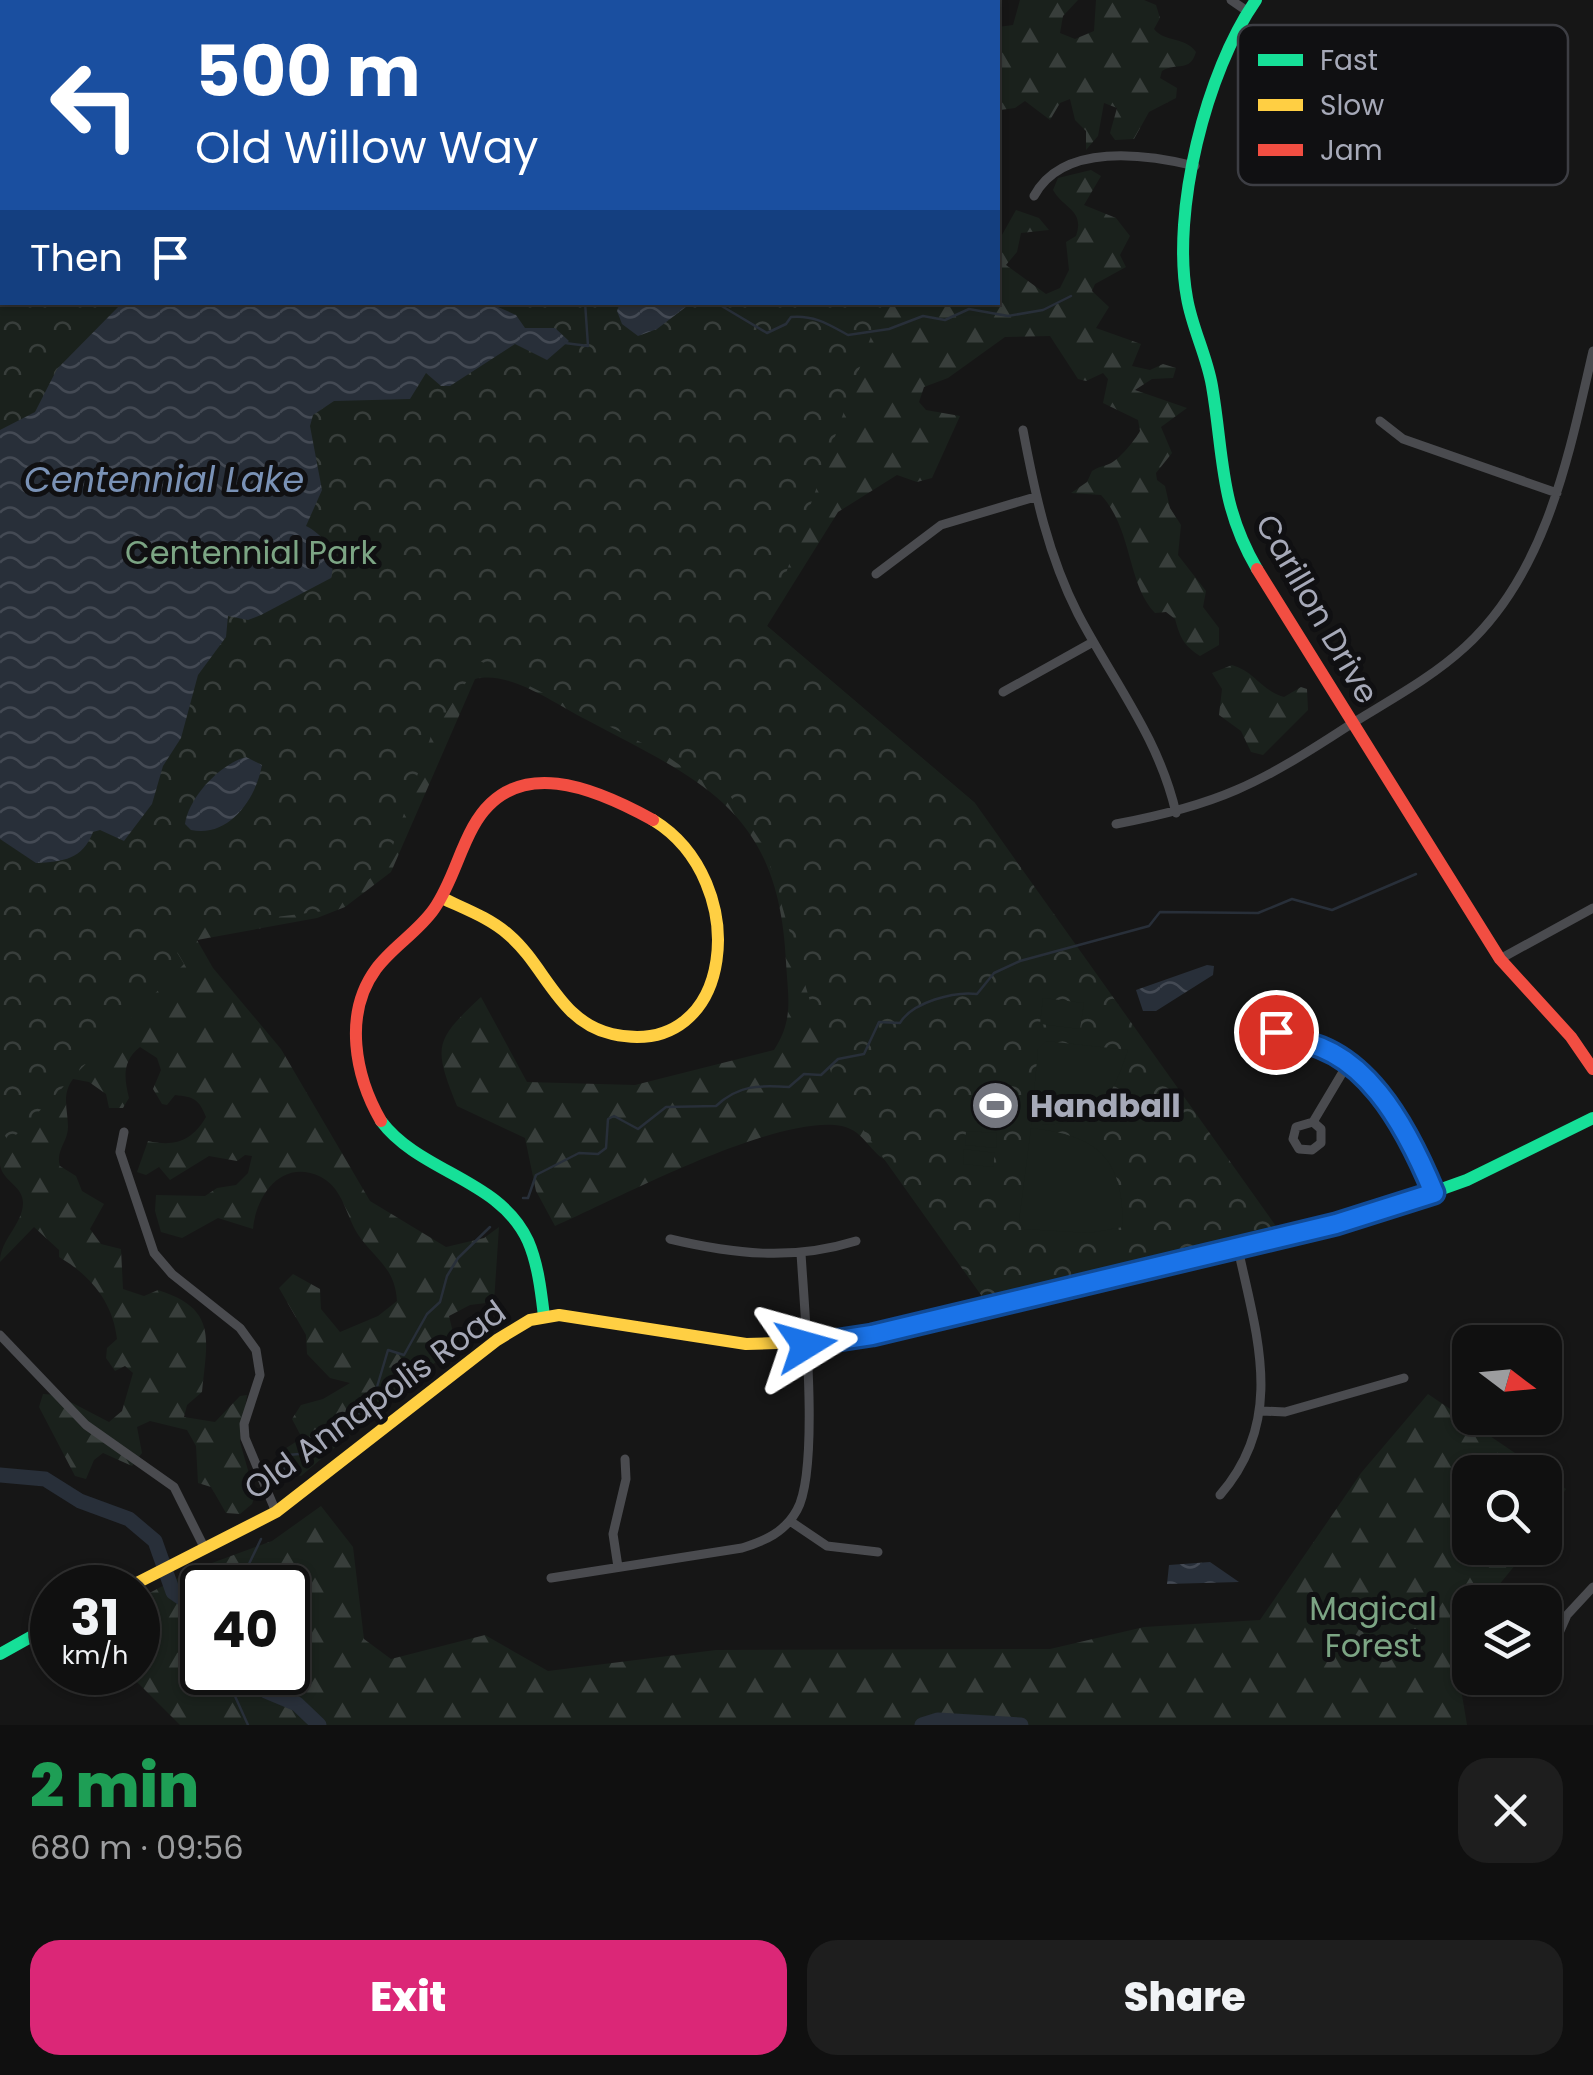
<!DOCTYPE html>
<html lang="en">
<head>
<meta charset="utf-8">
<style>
  :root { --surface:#101010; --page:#1e1e1e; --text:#f1f3f6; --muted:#9c9d9f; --line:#303030; --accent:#db2777 }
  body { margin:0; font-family:Poppins,sans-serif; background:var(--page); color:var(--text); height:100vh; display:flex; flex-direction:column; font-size:38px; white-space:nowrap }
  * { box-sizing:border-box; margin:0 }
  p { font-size:32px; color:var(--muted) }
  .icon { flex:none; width:55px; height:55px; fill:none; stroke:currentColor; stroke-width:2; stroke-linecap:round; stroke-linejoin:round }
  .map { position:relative; height:1725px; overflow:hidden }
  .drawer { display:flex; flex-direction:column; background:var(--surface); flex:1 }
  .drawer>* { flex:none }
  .hud { position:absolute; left:0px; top:0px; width:1000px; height:305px; box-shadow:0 2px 8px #0004,0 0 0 2px var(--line); background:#1a4fa0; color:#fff; overflow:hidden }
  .needle { width:65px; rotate:106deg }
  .controls { position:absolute; left:1452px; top:1325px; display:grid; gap:20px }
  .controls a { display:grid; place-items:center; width:110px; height:110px; border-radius:20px; background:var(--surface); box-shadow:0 2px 8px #0004,0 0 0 2px var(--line); font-size:50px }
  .speed { position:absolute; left:30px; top:1565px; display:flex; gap:20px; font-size:50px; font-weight:700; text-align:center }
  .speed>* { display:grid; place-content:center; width:130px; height:130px; border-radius:50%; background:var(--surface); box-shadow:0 2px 8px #0004,0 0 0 2px var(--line); line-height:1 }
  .speed small { font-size:25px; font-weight:400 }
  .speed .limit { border:5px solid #111; border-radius:15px; background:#fff; color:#111 }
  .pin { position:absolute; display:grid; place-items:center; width:85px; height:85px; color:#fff; margin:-42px; border:5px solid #fff; border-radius:50%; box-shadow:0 2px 10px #0007 }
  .me { position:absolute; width:110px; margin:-55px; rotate:82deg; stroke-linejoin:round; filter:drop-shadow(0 0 8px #0008) }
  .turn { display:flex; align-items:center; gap:35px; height:210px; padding:0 30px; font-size:45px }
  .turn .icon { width:130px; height:130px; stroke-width:2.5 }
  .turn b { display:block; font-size:70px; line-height:85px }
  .then { display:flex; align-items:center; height:95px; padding:0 30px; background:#0003; gap:20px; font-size:38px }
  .round { display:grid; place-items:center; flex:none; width:105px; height:105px; border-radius:30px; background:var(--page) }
  .headline { display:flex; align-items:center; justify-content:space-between; height:170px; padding:0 30px }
  h1 { font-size:60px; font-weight:800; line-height:75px; color:#1e9e55 }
  .cta { display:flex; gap:20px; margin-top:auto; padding:20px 30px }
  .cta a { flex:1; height:115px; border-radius:30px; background:var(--accent); color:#fff; font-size:40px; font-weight:800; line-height:115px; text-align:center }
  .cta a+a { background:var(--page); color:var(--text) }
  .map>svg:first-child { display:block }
  .forest { fill:url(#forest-firs); fill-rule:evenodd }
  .park { fill:url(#park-crowns) }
  .pitch { fill:#1a211c }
  .water { fill:url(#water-waves) }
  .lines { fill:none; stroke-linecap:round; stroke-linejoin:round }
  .stream { stroke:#282f39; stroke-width:2.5 }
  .river { stroke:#282f39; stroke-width:15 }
  .street { stroke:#4a4b4f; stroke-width:9 }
  .fast { stroke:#16e098; stroke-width:12 }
  .slow { stroke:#ffcf43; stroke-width:12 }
  .jam { stroke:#f24e42; stroke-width:12 }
  .route-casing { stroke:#114b97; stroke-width:25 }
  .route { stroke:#1a73e8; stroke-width:18 }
  .labels { text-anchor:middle; stroke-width:10; stroke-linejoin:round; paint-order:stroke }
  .park-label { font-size:32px; fill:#7ca584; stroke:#101012 }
  .street-label { font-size:32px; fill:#a6a9b8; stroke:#101012 }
  .poi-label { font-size:32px; font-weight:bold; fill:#a6a9b8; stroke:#101012; text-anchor:start }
  .water-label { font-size:35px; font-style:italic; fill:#7a92b6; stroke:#101012 }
  .key { fill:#101012; stroke:#3d3e44; stroke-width:2.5 }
  .key-label { font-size:28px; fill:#a6a9b8 }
</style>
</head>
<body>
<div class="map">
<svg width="1593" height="1725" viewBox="0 0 1593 1725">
  <defs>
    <pattern id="forest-firs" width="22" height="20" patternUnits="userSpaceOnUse" patternTransform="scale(2.5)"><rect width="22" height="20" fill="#1a211c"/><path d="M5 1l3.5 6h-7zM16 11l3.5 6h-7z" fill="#383e3b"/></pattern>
    <pattern id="park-crowns" width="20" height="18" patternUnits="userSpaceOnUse" patternTransform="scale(2.5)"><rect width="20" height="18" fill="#1a211c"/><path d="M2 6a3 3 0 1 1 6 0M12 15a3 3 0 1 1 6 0" fill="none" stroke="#383e3b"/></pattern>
    <pattern id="water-waves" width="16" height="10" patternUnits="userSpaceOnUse" patternTransform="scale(2.5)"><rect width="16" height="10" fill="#282f39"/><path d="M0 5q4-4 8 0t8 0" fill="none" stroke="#444a54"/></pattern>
  </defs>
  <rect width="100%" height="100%" fill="#161616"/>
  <path class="forest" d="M1020 0H1078L1063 16 1060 33 1075 39 1094 31 1096 0H1144L1156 5 1160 18 1154 29C1165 43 1185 36 1196 52 1190 73 1176 62 1162 71L1160 78 1177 88 1176 98 1149 112 1134 139 1115 140 1110 133 1117 108 1104 103 1098 136 1086 150V131L1075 120 1070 99 1060 103 1050 120 1025 101 1015 108 1000 110 998 116V27L1013 25Z
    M1091 170 1101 176 1084 205 1116 218 1130 236 1120 255 1126 267 1095 284 1092 291 1109 307 1096 328 1141 344 1132 366 1150 370 1163 364 1176 368 1173 378 1152 379 1135 390 1187 408 1161 427 1172 453 1156 473 1157 480 1165 486 1170 508 1181 525 1178 555 1206 591 1203 607 1219 628V645L1200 656C1183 645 1180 637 1175 619L1166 612 1155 613C1127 584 1133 530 1101 495L1071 493 1087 482 1092 471C1098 467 1104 466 1109 464 1118 461 1136 439 1140 431L1138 420 1103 403 1108 379 1103 373 1086 381 1078 379 1050 336 1005 337 948 378 924 387 919 402 926 410 960 416 932 478 917 482 897 475 838 512 767 626 975 803 727 742 889 1162C870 1154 865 1131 842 1126 778 1113 619 1198 555 1226L536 1191 525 1138 457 1106C433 1046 434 1041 481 997L527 1082 635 1085 774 1050C794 1019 788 998 786 962 779 808 701 781 581 717 553 702 508 670 475 679L391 872 345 907 317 918 197 940 213 968 281 1049 370 1201 446 1247 484 1238 499 1227 494 1302 470 1305 449 1316 456 1345 301 1476 282 1470 283 1450 302 1438 292 1419 301 1405 323 1399 350 1383 330 1378 307 1354 306 1335 279 1288 293 1274 320 1289 321 1309 340 1332 378 1316 397 1301C395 1268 377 1261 359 1236 346 1217 344 1189 321 1177 282 1158 256 1195 253 1229L218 1218 182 1238 161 1232 155 1211 156 1195 205 1196 217 1188 236 1185 248 1173 252 1156 245 1155 237 1161 209 1156 170 1180 159 1167 146 1175 137 1172 148 1141C175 1147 192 1141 206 1117 199 1099 194 1097 175 1095L167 1105 162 1104 153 1089 161 1070 157 1058 140 1047C122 1061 124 1078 129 1098L123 1108H109L106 1094 89 1082 73 1079C61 1095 68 1110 68 1127 68 1142 55 1151 60 1166L76 1176 82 1191 104 1204 90 1229 101 1244 121 1249 123 1289 144 1296 158 1290C218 1309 207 1339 202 1392L187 1405 184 1417 215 1422 240 1396 247 1395 240 1442 255 1495 252 1504 240 1514 226 1513 211 1487 198 1483 196 1446 187 1430 150 1421 137 1427 142 1453 132 1466 103 1453 94 1460 86 1479 75 1476 39 1407 43 1394 57 1395 109 1422 122 1411 133 1373 125 1366 115 1371 106 1358 107 1348 117 1339C113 1302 90 1275 59 1257V1250L34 1227 0 1262C0 1240 22 1225 23 1204 24 1186 3 1182 0 1165V903L691 303 998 302V242L1016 210 1039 218 1049 230 1021 233 1017 252 1006 265 1046 294 1060 288 1069 270 1066 242 1076 236C1085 210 1064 209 1053 190L1058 178Z
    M1232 665C1254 671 1262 691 1284 697L1301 687 1307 689 1308 710 1263 755 1251 752 1241 731 1219 715 1222 689 1212 673Z
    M1428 1394 1543 1472H1470V1548H1529L1485 1602H1470V1635L1460 1683 1467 1725H180L128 1673 138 1672V1599L193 1570 272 1541 321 1506 353 1547 364 1639 391 1659 485 1635 548 1671 716 1650 1050 1649 1144 1627 1260 1620 1361 1473ZM202 1588H288V1672H202Z
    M1545 1474 1566 1489 1545 1522Z"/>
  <path class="park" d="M0 0H552L2 2V302L883 303 767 626 975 803 1278 1229 986 1302 837 1093 765 848 719 779 701 780 664 754 480 661 431 736 385 868 324 911 164 931 184 964 9 1142 0 1128Z"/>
  <path class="pitch" d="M1043 998 1084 1003 1080 1029 1040 1024Z
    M1046 1041 1128 1050C1109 1107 1094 1126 1031 1125L1038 1049Z
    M981 1091 1012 1095 1009 1120 978 1117Z
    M1031 1128C1098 1136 1123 1157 1123 1227L1089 1233 1024 1229 1019 1221Z
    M966 1131 997 1133 996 1148 965 1145Z
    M964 1149 995 1153 993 1167 963 1164Z"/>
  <path class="water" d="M122 303H489L516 315 525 328H555L569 341 547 360 515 344 450 386H441L426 373 410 399 334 401 313 415 310 426 322 490 306 526C326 536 337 555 331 578L261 615 248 620 228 616 226 637 198 675 181 738 163 766 152 804 124 841 100 830 93 832C83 859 63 862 36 863L0 839V430L35 412 57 369Z
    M620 303V302L691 303 657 329 638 336 622 324 617 311Z
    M246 757 262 765C256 799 229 838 191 830L185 824C189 797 220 764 246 757Z
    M1207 965 1214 966 1213 975 1156 1011H1143L1136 990Z
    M1210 1562 1239 1582 1167 1584 1169 1565Z"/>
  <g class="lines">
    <path class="stream" d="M715 302 767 333 786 324 791 317C814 315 828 324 848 335L889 329 923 316 945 320 969 309 1008 316 1043 310 1071 296
      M565 343 588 346 585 302
      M523 1198H528L536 1175 579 1153 598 1154 606 1148 608 1119 614 1116 638 1129 666 1107 716 1106C738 1085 759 1085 789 1087L804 1074 821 1075 838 1059 864 1054 879 1022 900 1023C912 1002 955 991 977 994L994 973 1020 961 1149 926 1160 912 1258 913 1292 899 1332 910 1416 874
      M280 1483 288 1455 299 1454C314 1432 335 1426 358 1414L363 1399 377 1387 388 1350 404 1355 427 1314 440 1302 447 1276 458 1258 490 1227
      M219 1588 228 1584 232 1573 248 1566 261 1539
      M196 1609 202 1602
      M231 1672 234 1694 248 1725"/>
    <path class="river" d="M0 1475 45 1479 80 1501 129 1519 155 1541 173 1592 202 1612
      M247 1672 266 1691 297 1704 319 1725
      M922 1725 938 1720 1021 1725"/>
    <path class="street" d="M1231 0 1247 11
      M742 2 744 0
      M940 2 941 0
      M1034 196C1063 142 1146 154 1195 166
      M1380 421 1403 439 1557 493
      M1023 430C1035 494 1048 555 1078 614 1113 681 1159 738 1176 813
      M876 574 941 525 1035 497
      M1003 692 1093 642
      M1116 824C1218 805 1259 784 1345 728 1386 702 1429 680 1465 647 1547 572 1569 454 1593 351
      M1500 959 1593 908
      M1283 1040 1277 1056 1265 1059 1255 1052 1258 1033 1271 1030C1276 1032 1278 1037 1282 1039 1293 1045 1313 1045 1327 1053 1384 1083 1411 1136 1433 1193
      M1313 1122 1296 1127 1293 1139 1299 1149 1312 1150 1321 1143V1129L1313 1122 1347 1065
      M124 1132 120 1152 154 1253 172 1274 240 1328 256 1350 260 1375 244 1424 245 1438 276 1512
      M670 1239C733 1254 792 1261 856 1241
      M0 1335 86 1425 174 1487 205 1549
      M1262 1411 1285 1412 1404 1378
      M1220 1495C1287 1418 1256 1334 1237 1244
      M790 1521 827 1546 878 1552
      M618 1567 613 1534 626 1479 625 1459
      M551 1578 742 1548C765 1541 785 1532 797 1510 820 1469 804 1306 801 1253
      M1548 1658 1567 1615 1593 1587"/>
    <path class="fast" d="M1256 0C1206 71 1171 212 1187 298 1192 328 1207 356 1212 386 1224 456 1219 504 1257 569
      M381 1121C420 1173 500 1179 528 1241 538 1264 541 1291 544 1316
      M834 1341 1386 1209 1467 1180 1593 1118
      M0 1654 52 1625"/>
    <path class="slow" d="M442 898C465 909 490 918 509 935 546 967 559 1022 612 1034 736 1062 753 881 653 820
      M127 1588 276 1512 497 1340 530 1320 559 1315 746 1344 834 1341"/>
    <path class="jam" d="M1257 569 1500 959 1571 1037 1593 1069
      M381 1121C355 1076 343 1014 376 969 392 947 418 932 434 909 452 883 458 854 473 827 514 752 597 789 653 820"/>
  </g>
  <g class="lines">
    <defs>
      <path id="route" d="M806 1345 872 1335 1336 1224 1434 1193C1408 1130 1363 1040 1282 1040L1276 1032"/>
    </defs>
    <use href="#route" class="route-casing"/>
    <use href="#route" class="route"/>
  </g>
  <defs>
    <symbol id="stadium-disc" viewBox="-11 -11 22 22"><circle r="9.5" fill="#74767f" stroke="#101012"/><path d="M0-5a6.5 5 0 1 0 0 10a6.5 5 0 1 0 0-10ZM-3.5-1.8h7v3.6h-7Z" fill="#fff"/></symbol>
  </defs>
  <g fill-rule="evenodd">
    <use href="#stadium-disc" x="968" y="1078" width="55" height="55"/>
  </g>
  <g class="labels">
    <g class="park-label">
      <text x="251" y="564">Centennial Park</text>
      <text x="1373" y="1620">Magical<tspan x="1373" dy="37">Forest</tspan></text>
    </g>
    <g class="street-label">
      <text transform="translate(1317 609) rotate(60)" y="11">Carillon Drive</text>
      <text transform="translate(375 1400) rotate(-36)" y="11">Old Annapolis Road</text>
    </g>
    <g class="poi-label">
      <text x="1030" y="1117">Handball</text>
    </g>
    <g class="water-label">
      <text x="164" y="492">Centennial Lake</text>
    </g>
  </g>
  <rect x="1238" y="25" width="330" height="160" rx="15" class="key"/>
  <rect x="1258" y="54" width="45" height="12" fill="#16e098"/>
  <rect x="1258" y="99" width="45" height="12" fill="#ffcf43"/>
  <rect x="1258" y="144" width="45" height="12" fill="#f24e42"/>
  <g class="key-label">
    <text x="1320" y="70">Fast</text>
    <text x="1320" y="115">Slow</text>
    <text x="1320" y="160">Jam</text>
  </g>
</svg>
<div class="controls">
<a><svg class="needle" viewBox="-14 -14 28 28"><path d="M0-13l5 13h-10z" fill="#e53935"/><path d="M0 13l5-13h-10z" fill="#9c9d9f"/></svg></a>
<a><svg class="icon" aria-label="search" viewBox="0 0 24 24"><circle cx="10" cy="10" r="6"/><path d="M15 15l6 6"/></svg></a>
<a><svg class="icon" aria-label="layers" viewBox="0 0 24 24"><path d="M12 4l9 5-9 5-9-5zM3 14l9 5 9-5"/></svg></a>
</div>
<div class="speed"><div>31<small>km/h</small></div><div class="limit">40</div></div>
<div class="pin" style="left:1276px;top:1032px;background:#d93025"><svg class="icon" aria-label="arrive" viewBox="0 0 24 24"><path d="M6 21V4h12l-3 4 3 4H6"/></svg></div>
<svg class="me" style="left:806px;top:1345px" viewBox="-20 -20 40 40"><path d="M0-17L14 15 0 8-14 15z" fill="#1a73e8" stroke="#fff" stroke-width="4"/></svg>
<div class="hud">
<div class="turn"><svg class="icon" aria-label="left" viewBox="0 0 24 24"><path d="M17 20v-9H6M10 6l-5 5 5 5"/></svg><div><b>500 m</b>Old Willow Way</div></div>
<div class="then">Then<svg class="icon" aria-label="arrive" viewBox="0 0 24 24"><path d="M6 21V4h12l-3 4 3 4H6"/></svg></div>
</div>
</div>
<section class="drawer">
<div class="headline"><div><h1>2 min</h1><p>680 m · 09:56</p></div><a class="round"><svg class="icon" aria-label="close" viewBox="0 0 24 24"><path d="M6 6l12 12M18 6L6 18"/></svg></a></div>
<div class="cta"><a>Exit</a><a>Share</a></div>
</section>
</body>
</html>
